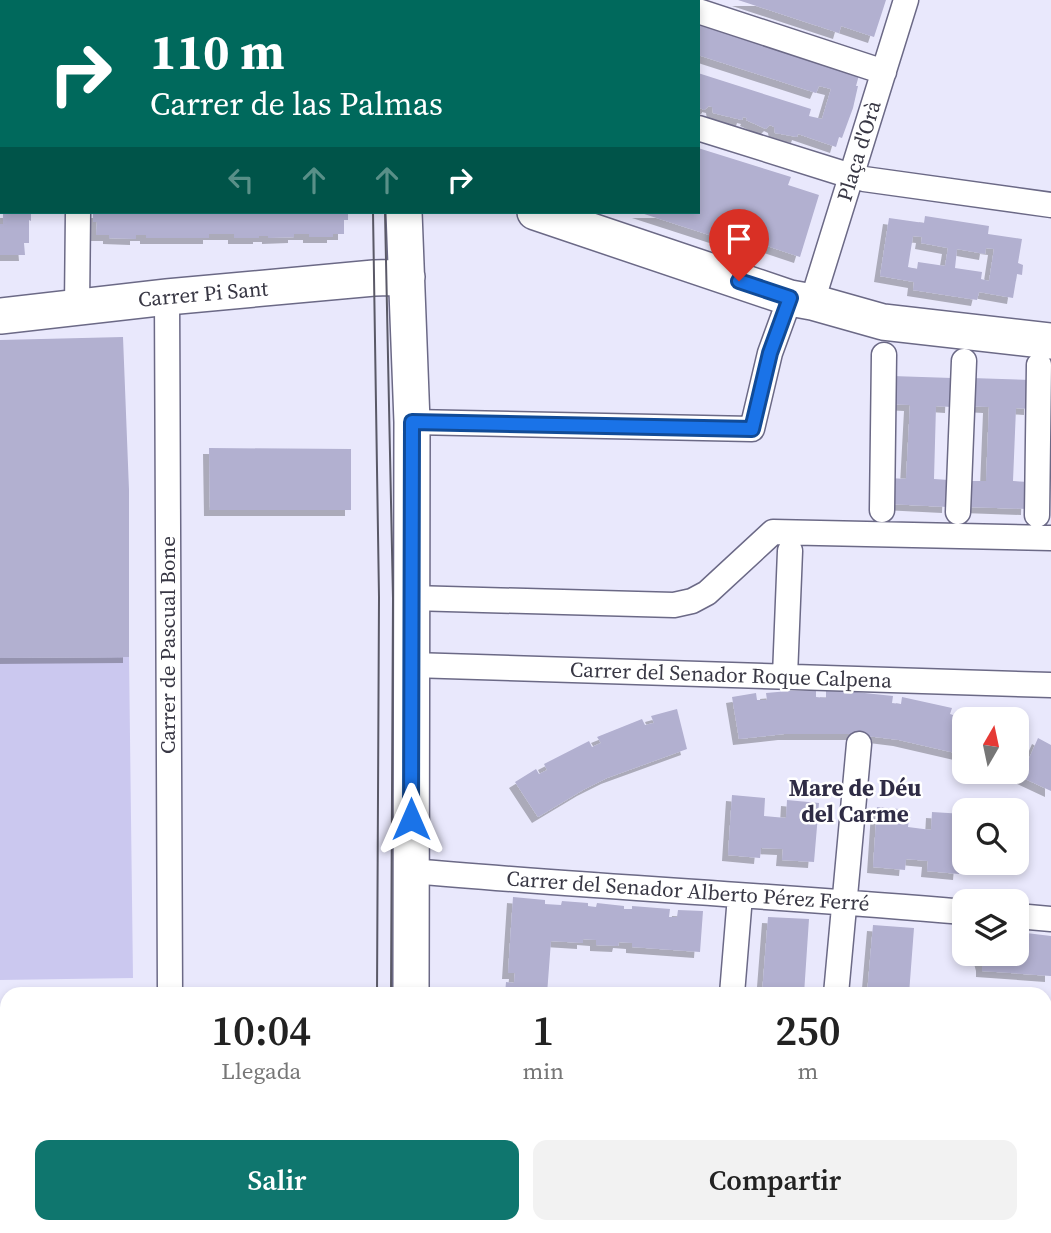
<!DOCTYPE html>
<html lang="es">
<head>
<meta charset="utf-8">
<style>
  :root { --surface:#fff; --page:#f2f2f2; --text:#222; --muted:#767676; --accent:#0f766e }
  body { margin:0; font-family:"Source Serif 4",serif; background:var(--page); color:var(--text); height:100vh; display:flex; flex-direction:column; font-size:26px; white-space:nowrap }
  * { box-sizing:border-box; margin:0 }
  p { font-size:23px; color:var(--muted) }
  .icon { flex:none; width:38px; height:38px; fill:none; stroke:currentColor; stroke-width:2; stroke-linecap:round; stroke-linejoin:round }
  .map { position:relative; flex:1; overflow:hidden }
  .details { position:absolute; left:0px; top:987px; width:1052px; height:247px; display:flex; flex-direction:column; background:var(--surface); border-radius:21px 21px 0 0; box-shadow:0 4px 10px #0003 }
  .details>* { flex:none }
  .banner { position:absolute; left:0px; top:0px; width:700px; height:214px; box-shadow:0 4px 10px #0003; background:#00695c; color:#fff; overflow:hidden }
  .needle { width:46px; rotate:9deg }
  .buttons { position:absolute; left:952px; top:707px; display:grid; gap:14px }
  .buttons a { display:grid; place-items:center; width:77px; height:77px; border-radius:14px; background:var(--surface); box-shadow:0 4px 10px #0003; font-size:35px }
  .pin { position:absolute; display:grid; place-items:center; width:60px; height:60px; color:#fff; margin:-72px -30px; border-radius:50% 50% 50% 0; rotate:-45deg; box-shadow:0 0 7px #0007 }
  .pin .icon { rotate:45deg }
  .me { position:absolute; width:77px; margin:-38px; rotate:0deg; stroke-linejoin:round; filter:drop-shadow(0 0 5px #0008) }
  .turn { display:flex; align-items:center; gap:24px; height:147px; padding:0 35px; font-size:32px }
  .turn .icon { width:91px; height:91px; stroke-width:2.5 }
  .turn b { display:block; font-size:49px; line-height:60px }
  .lanes { display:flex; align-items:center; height:66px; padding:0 35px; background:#0003; justify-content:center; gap:35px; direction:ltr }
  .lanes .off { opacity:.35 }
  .eta { display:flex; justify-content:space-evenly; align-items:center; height:119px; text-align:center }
  .eta b { font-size:42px; font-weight:600; line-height:49px }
  .action { display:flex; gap:14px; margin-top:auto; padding:14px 35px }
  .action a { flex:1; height:80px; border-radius:14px; background:var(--accent); color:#fff; font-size:28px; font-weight:600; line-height:80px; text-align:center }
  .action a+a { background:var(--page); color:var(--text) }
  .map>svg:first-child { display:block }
  .green { fill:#cbc8ef }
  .building { fill:#b2b0d0; fill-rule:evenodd; filter:url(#shadow) }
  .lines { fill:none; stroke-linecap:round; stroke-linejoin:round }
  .street-casing { stroke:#6b6986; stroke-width:27 }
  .secondary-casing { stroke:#6b6986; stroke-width:38 }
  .street { stroke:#fff; stroke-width:24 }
  .secondary { stroke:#fff; stroke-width:35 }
  .tram { stroke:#5a5967; stroke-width:2 }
  .route-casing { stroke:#114b97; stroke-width:18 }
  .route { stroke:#1a73e8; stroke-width:12 }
  .labels { text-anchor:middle; stroke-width:5; stroke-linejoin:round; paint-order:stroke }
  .street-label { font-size:21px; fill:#383744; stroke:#fff }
  .neighbourhood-label { font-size:23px; font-weight:bold; fill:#2f2c45; stroke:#fff }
</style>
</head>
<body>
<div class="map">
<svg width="1051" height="1233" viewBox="0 0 1051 1233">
  <defs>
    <filter id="shadow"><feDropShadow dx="-6" dy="6" stdDeviation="0" flood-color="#0004"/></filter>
  </defs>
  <rect width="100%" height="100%" fill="#e9e8fc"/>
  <path class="green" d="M0 0H38V2H2V116H0Z
    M129 657 133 978 0 980V658Z"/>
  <path class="building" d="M738 0H886L874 37 841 26 839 33Z
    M698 24 859 75 856 86H858L853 108 842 138 839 137 836 147 798 134 797 137 775 133 774 127 770 125 766 129 746 120 747 118 743 117 742 120 713 113 712 107 708 106V107L704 110 698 107V73L811 109 809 116 822 119 831 89 819 86 816 93 698 55Z
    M698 148 791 177 788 185 819 195 800 257 767 246 765 253 638 212H698Z
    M3 212H31V221L29 220V243H24L25 255H0V224H3Z
    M93 212H348V220H344V234H333V237H309V234H294V237L268 238V236H259V238H234V234H209V238H146V235H136V239L109 238V235H96L97 222H93Z
    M925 216 989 226 988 234 1022 239 1018 263 1023 265 1022 275 1017 274 1013 298 979 292 977 300 913 290 914 282 880 276 889 218 924 223ZM913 236 922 237 921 243 948 248 945 266 918 262 917 269 908 267ZM986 248 994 249 989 281 981 279 982 272 955 268 957 249 985 254Z
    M123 337 129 490V657L0 658V340Z
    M892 376 952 378 951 407 936 406 934 479 949 480 948 507 889 504 890 478 906 479 910 405 890 404Z
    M971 378 1031 380 1030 409 1016 408 1013 481 1028 482 1027 509 969 507V481H986L989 407 970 406Z
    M209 448 351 449V510H210Z
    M789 691H816V697L826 698V691L855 692 893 696 892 703 901 704 902 697 952 708 950 714 959 717 961 710 987 719H964V755L899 740 851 734H784L739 739 732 697 756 693 757 700H767L766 693Z
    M677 709 687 749 607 778 583 790 538 817 515 782 536 769 539 774 547 770 544 764 589 741 592 747 601 743 597 737 642 719 645 725 654 723 651 716Z
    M1038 738 1051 745V791L1021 777Z
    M732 795 765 798 764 816 786 818 787 800 819 803 814 862 782 860 783 849 761 848 760 858 728 855Z
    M877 807 910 810 908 827 931 830 932 812 964 814 959 874 927 871 928 861 906 859 905 870 873 867Z
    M513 897 545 900V904L561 905 562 901 588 903V906L596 907 597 903 624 906V909H632V906L670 909 669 917H677L678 910 703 911 700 952 632 947V943L619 942 618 946 596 945V940L583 939V943L551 941 547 994H505L506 982 514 983 515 973H508Z
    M768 917 809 919 804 994H762Z
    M873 925 914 928 909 994H867Z
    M1018 932 1051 936V976L982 971V965L979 954H1017Z
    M0 1075H7V1121H0Z
    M1045 1144H1051V1186L1045 1185Z
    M284 1227H341V1233H284Z
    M488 1227H680L679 1233H488Z
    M743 1227H784V1233H742Z"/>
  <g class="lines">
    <defs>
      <path id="street" d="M79 0V2
        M664 0 670 2
        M586 2V0
        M698 11 884 72
        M698 128 851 176
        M864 179 1051 205
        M167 297 170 994
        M812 302 906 0
        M77 307 78 212
        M412 422 752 429 770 353 790 298
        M882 510 884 355
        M958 512 964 361
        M1037 515 1039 365
        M411 598 674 605 692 601 707 593 773 532 1051 538
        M412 665 1051 685
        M785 676 790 551
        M411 871C595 887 780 896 964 912
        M1017 916 1051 919
        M732 994 740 896
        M836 994 859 744
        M0 1034H7
        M1045 1222 1051 1223
        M177 1233V1227
        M714 1233 715 1227
        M815 1233 816 1227"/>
      <path id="secondary" d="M399 0V2
        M404 212 412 422 411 994
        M535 212 790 298 812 302 883 322 1051 341
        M0 316 167 297 374 278 407 277
        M411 1227V1233"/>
    </defs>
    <use href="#street" class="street-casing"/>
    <use href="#secondary" class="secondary-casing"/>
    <use href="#street" class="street"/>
    <use href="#secondary" class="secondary"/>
    <path class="tram" d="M368 0V2
      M383 0V2
      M373 212 379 597 377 994
      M385 212 393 598 391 994
      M377 1227V1233
      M390 1233V1227"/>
  </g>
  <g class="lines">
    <defs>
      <path id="route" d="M411 819 412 422 752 429 770 353 790 298 739 281"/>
    </defs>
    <use href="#route" class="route-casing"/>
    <use href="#route" class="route"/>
  </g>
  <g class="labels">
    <g class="street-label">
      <text transform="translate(859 151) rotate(-73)" y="7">Plaça d'Orà</text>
      <text transform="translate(203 294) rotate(-5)" y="7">Carrer Pi Sant</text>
      <text transform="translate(168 645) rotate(-90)" y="7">Carrer de Pascual Bone</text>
      <text transform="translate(731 675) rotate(2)" y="7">Carrer del Senador Roque Calpena</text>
      <text transform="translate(688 891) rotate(4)" y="7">Carrer del Senador Alberto Pérez Ferré</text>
    </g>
    <g class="neighbourhood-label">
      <text x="855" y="796">Mare de Déu<tspan x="855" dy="26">del Carme</tspan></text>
    </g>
  </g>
</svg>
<div class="buttons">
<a><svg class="needle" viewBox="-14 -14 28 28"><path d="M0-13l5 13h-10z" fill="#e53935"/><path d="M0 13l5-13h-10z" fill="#767676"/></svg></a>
<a><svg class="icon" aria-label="search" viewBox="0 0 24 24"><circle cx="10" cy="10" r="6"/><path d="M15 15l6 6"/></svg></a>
<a><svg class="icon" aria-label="layers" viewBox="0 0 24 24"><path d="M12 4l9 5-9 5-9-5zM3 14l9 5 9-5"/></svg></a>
</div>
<div class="pin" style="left:739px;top:281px;background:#d93025"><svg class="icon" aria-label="arrive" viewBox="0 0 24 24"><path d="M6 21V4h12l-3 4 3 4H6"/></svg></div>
<svg class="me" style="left:411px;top:819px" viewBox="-20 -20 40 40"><path d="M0-17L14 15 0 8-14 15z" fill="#1a73e8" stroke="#fff" stroke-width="4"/></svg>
<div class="banner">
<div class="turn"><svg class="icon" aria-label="right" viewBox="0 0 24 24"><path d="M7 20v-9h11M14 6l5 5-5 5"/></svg><div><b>110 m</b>Carrer de las Palmas</div></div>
<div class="lanes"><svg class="icon off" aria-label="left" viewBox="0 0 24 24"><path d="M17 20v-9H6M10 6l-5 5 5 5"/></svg><svg class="icon off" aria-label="ahead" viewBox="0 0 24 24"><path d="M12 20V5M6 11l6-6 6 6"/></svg><svg class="icon off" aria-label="ahead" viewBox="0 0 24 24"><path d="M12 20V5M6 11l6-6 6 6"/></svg><svg class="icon" aria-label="right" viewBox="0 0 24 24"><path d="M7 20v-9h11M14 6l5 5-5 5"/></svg></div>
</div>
<section class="details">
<div class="eta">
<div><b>10:04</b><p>Llegada</p></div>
<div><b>1</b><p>min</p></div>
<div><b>250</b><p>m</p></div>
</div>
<div class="action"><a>Salir</a><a>Compartir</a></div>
</section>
</div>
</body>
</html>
